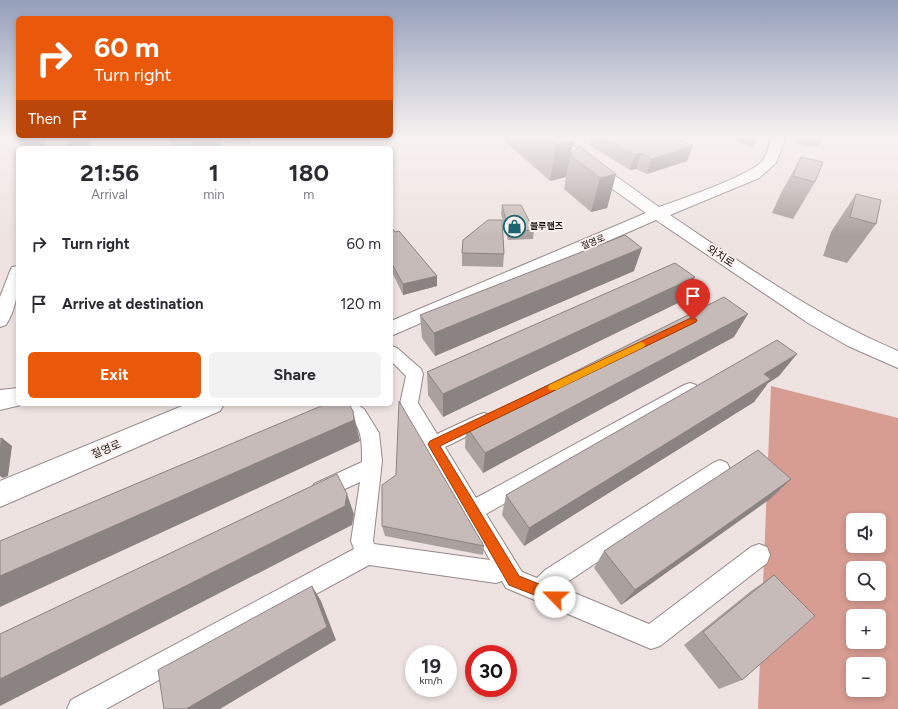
<!DOCTYPE html>
<html lang="en">
<head>
<meta charset="utf-8">
<style>
  :root { --surface:#fff; --page:#f2f2f3; --text:#2b2b33; --muted:#7c7c81; --accent:#ea580c }
  body { margin:0; font-family:Figtree,"Noto Sans KR",sans-serif; background:var(--page); color:var(--text); height:100vh; display:flex; flex-direction:column; font-size:15px; white-space:nowrap }
  * { box-sizing:border-box; margin:0 }
  p { font-size:13px; color:var(--muted) }
  .icon { flex:none; width:22px; height:22px; fill:none; stroke:currentColor; stroke-width:2; stroke-linecap:round; stroke-linejoin:round }
  .map { position:relative; flex:1; overflow:hidden }
  .sheet { position:absolute; left:16px; top:146px; width:377px; height:260px; display:flex; flex-direction:column; background:var(--surface); border-radius:6px; box-shadow:0 2px 6px #0003 }
  .sheet>* { flex:none }
  .top-card { position:absolute; left:16px; top:16px; width:377px; height:122px; border-radius:6px; box-shadow:0 2px 6px #0003; background:#ea580c; color:#fff; overflow:hidden }
  .fabs { position:absolute; left:846px; top:513px; display:grid; gap:8px }
  .fabs a { display:grid; place-items:center; width:40px; height:40px; border-radius:6px; background:var(--surface); box-shadow:0 2px 6px #0003; font-size:20px }
  .speed { position:absolute; left:405px; top:645px; display:flex; gap:8px; font-size:20px; font-weight:700; text-align:center }
  .speed>* { display:grid; place-content:center; width:52px; height:52px; border-radius:50%; background:var(--surface); box-shadow:0 2px 6px #0003; line-height:1 }
  .speed small { font-size:10px; font-weight:400 }
  .speed .limit { border:6px solid #d22; background:#fff; color:#111 }
  .pin { position:absolute; display:grid; place-items:center; width:34px; height:34px; color:#fff; margin:-41px -17px; border-radius:50% 50% 50% 0; rotate:-45deg; box-shadow:0 0 4px #0007 }
  .pin .icon { rotate:45deg }
  .me { position:absolute; width:44px; margin:-22px; rotate:293deg; stroke-linejoin:round; filter:drop-shadow(0 0 3px #0008) }
  .turn { display:flex; align-items:center; gap:14px; height:84px; padding:0 12px; font-size:18px }
  .turn .icon { width:52px; height:52px; stroke-width:2.5 }
  .turn b { display:block; font-size:28px; line-height:34px }
  .then { display:flex; align-items:center; height:38px; padding:0 12px; background:#0003; gap:8px; font-size:15px }
  .eta { display:flex; justify-content:space-evenly; align-items:center; height:68px; text-align:center }
  .eta b { font-size:24px; font-weight:700; line-height:28px }
  .cta { display:flex; gap:8px; margin-top:auto; padding:8px 12px }
  .cta a { flex:1; height:46px; border-radius:6px; background:var(--accent); color:#fff; font-size:16px; font-weight:700; line-height:46px; text-align:center }
  .cta a+a { background:var(--page); color:var(--text) }
  ul { padding:0; list-style:none }
  li { display:flex; align-items:center; gap:12px; height:60px; padding:0 12px }
  li div { flex:1 }
  li b { display:block; font-size:15px }
  li em { font-style:normal }
  .map>svg:first-child { display:block }
  .forest { fill:#d79c92; fill-rule:evenodd }
  .lines { fill:none; stroke-linecap:round; stroke-linejoin:round }
  .minor-casing { stroke:#948987; stroke-width:2 }
  .tertiary-casing { stroke:#948987; stroke-width:2 }
  .secondary-casing { stroke:#948987; stroke-width:2 }
  .minor { fill:#fff; fill-rule:evenodd }
  .tertiary { fill:#fff; fill-rule:evenodd }
  .secondary { fill:#fff; fill-rule:evenodd }
  .wall { fill:#aaa19e }
  .shaded-wall { fill:#8b8381 }
  .building { fill:#c6bbb8; stroke:#8b8381 }
  .route { fill:#ea580c; stroke:#983908 }
  .slow { fill:#f59e0b }
  .labels { text-anchor:middle; stroke-width:4; stroke-linejoin:round; paint-order:stroke }
  .far-poi-label { font-size:9px; font-weight:bold; fill:#161211; stroke:#fcf0ee; text-anchor:start }
  .far-street-label { font-size:9px; fill:#161211; stroke:#fcf0ee }
  .street-label { font-size:11px; fill:#161211; stroke:#fcf0ee }
</style>
</head>
<body>
<div class="map">
<svg width="898" height="709" viewBox="0 0 898 709">
  <rect width="100%" height="100%" fill="#eee3e0"/>
  <path class="forest" d="M771 386 898 418V709H758ZM853 520H879V546H853ZM853 568H879V594H853ZM853 616H879V642H853ZM853 664H879V690H853Z"/>
  <g class="lines">
    <defs>
      <path id="minor" d="M391 346 397 348 421 369 423 374 418 403 437 434 478 415 484 413 490 415 493 420 490 425 445 447 476 498 684 385 690 383 696 385 699 390 696 395 486 514 522 572 537 578 545 570 713 463 720 460 727 463 730 469 727 475 560 587 649 624 751 547 759 544 767 547 770 555 767 563 660 646 651 649 506 588 502 581 496 583 369 565 106 709H67L71 700 354 549 351 541 360 482 321 500 314 498 311 491 314 484 362 462C362 447 363 428 350 418 343 413 337 411 333 404H356L364 409 379 433 382 461 373 541 374 544 490 560 400 404 406 376 391 361Z"/>
      <path id="tertiary" d="M18 266C18 287 18 306 6 325L0 327V297L10 271 12 267Z"/>
      <path id="secondary" d="M546 137H561L659 207C679 200 754 174 763 160 767 154 770 144 770 137H784V142L776 163 759 178 670 215C741 263 819 318 898 351V368L848 346 808 323 656 220 391 336V321L646 213 593 175Z
        M18 388V404H25L0 410V390Z
        M187 404H224L220 411 0 507V481Z"/>
    </defs>
    <use href="#minor" class="minor-casing"/>
    <use href="#tertiary" class="tertiary-casing"/>
    <use href="#secondary" class="secondary-casing"/>
    <use href="#minor" class="minor"/>
    <use href="#tertiary" class="tertiary"/>
    <use href="#secondary" class="secondary"/>
  </g>
  <path class="wall" d="M171 137H253L248 144 223 143 219 148H173L169 139Z
    M503 137H568L571 154 616 174 607 208 591 212 564 189 566 177 550 181 503 140Z
    M591 137H674L693 146 687 161 647 174 636 169 630 170 589 145Z
    M733 137H758L752 147 732 140Z
    M793 137H823L818 147 802 145 796 142Z
    M801 157 815 182 793 219 772 213 781 193Z
    M856 194 876 224 847 263 823 256 831 232Z
    M502 205 534 230 533 239 508 240 501 214Z
    M391 227 437 276V286L403 295 393 274 391 275Z
    M462 253 504 254 503 267 462 266Z
    M634 271 435 356 422 338 420 315Z
    M684 300 443 417 428 395 427 372Z
    M734 337 483 473 465 448 466 426Z
    M779 376 768 383 754 402 524 546 502 515 506 495Z
    M791 479 770 499 621 605 594 568 604 551Z
    M382 526 484 546 483 555 385 536Z
    M774 575 742 680 719 689 684 645 751 591Z"/>
  <path class="shaded-wall" d="M38 137H50L46 148H21L16 140Z
    M70 137H91V138L89 148H60Z
    M190 137H221L223 143 219 148H191L188 139Z
    M245 137H253L248 144Z
    M756 137H758L752 147Z
    M574 141 566 177 550 181 556 145Z
    M693 146 687 161 647 174 652 159Z
    M641 153 636 169 630 170 635 155Z
    M616 174 607 208 591 212 600 178Z
    M642 248 634 271 435 356 434 333Z
    M391 264H392L393 274 391 275Z
    M437 276V286L403 295V284Z
    M695 277 684 300 443 417V394Z
    M748 314 734 337 483 473 485 453Z
    M797 354 779 376 768 383 754 402 524 546 529 528 764 374Z
    M353 411 360 441 0 607V576Z
    M2 438 12 446 8 476 3 478 0 476V450Z
    M791 479 770 499 621 605 635 590Z
    M347 494 354 514 352 525 0 706V679Z
    M312 586 321 601 336 640 220 709H186Z"/>
  <path class="building" d="M17 137H38L16 140Z
    M47 137H70L67 147 60 148H43Z
    M171 137H190L188 139H169Z
    M545 137H568L574 141 556 145Z
    M604 137H674L693 146 652 159 641 153 635 155Z
    M579 146 616 174 600 178 570 155Z
    M801 157 823 162 815 182 793 176Z
    M856 194 881 200 876 224 850 217Z
    M502 205H521L534 230 509 231Z
    M488 220H502L504 254 462 253 463 240Z
    M391 227 395 232 399 231 437 276 403 284 392 264H391Z
    M625 235 642 248 434 333 420 315Z
    M675 263 695 277 443 394 427 372Z
    M724 297 748 314 485 453 466 426Z
    M777 340 797 354 764 374 771 379 529 528 506 495Z
    M399 401 484 546 382 526V485L396 475Z
    M326 404H349L353 411 354 420 0 576V541Z
    M2 438 0 450V439Z
    M758 450 791 479 635 590 604 551Z
    M337 474 347 494 345 506 0 679V634Z
    M774 575 815 616 742 680 703 632Z
    M312 586 327 627 186 709H164L158 670Z"/>
  <linearGradient id="sky" x2="0" y2="1"><stop stop-color="#959fba"/><stop offset="0.58" stop-color="#f7f2f1"/><stop offset="1" stop-color="#f7f2f1" stop-opacity="0"/></linearGradient>
  <rect width="898" height="236" fill="url(#sky)"/>
  <path class="route" d="M693 317 697 320 696 322 440 446 519 576 559 592 561 597 559 602 555 603 509 585 430 448 428 444 430 441Z"/>
  <path class="slow" d="M641 342 644 343 645 345 644 347 556 390H549L548 387 549 385Z"/>
  <defs>
    <symbol id="shop-ring" viewBox="-11 -11 22 22"><circle r="9.5" fill="#fcf0ee" stroke="#1b6571" stroke-width="1.5"/><path d="M-5-2.5h2.3a2.7 3.5 0 0 1 5.4 0H5L5.5 6h-11ZM-1.5-2.5h3a1.5 2.3 0 0 0-3 0Z" fill="#1b6571"/></symbol>
  </defs>
  <g fill-rule="evenodd">
    <use href="#shop-ring" x="502" y="214" width="25" height="25"/>
  </g>
  <g class="labels">
    <g class="far-poi-label">
      <text x="530" y="229">블루핸즈</text>
    </g>
    <g class="far-street-label">
      <text transform="translate(593 242) rotate(-23)" y="3">절영로</text>
    </g>
    <g class="street-label">
      <text transform="translate(721 256) rotate(33)" y="4">와치로</text>
      <text transform="translate(106 449) rotate(-23)" y="4">절영로</text>
    </g>
  </g>
</svg>
<div class="fabs">
<a><svg class="icon" aria-label="sound" viewBox="0 0 24 24"><path d="M4 9h4l5-4v14l-5-4H4zM17 9q2 3 0 6"/></svg></a>
<a><svg class="icon" aria-label="search" viewBox="0 0 24 24"><circle cx="10" cy="10" r="6"/><path d="M15 15l6 6"/></svg></a>
<a>+</a>
<a>−</a>
</div>
<div class="speed"><div>19<small>km/h</small></div><div class="limit">30</div></div>
<div class="pin" style="left:693px;top:320px;background:#d93025"><svg class="icon" aria-label="arrive" viewBox="0 0 24 24"><path d="M6 21V4h12l-3 4 3 4H6"/></svg></div>
<svg class="me" style="left:555px;top:597px" viewBox="-20 -20 40 40"><circle r="19" fill="#fff"/><path d="M0-13L10 11 0 6-10 11z" fill="#ea580c"/></svg>
<div class="top-card">
<div class="turn"><svg class="icon" aria-label="right" viewBox="0 0 24 24"><path d="M7 20v-9h11M14 6l5 5-5 5"/></svg><div><b>60 m</b>Turn right</div></div>
<div class="then">Then<svg class="icon" aria-label="arrive" viewBox="0 0 24 24"><path d="M6 21V4h12l-3 4 3 4H6"/></svg></div>
</div>
<section class="sheet">
<div class="eta">
<div><b>21:56</b><p>Arrival</p></div>
<div><b>1</b><p>min</p></div>
<div><b>180</b><p>m</p></div>
</div>
<ul>
<li><svg class="icon" aria-label="right" viewBox="0 0 24 24"><path d="M7 20v-9h11M14 6l5 5-5 5"/></svg><div><b>Turn right</b></div><em>60 m</em></li>
<li><svg class="icon" aria-label="arrive" viewBox="0 0 24 24"><path d="M6 21V4h12l-3 4 3 4H6"/></svg><div><b>Arrive at destination</b></div><em>120 m</em></li>
</ul>
<div class="cta"><a>Exit</a><a>Share</a></div>
</section>
</div>
</body>
</html>
